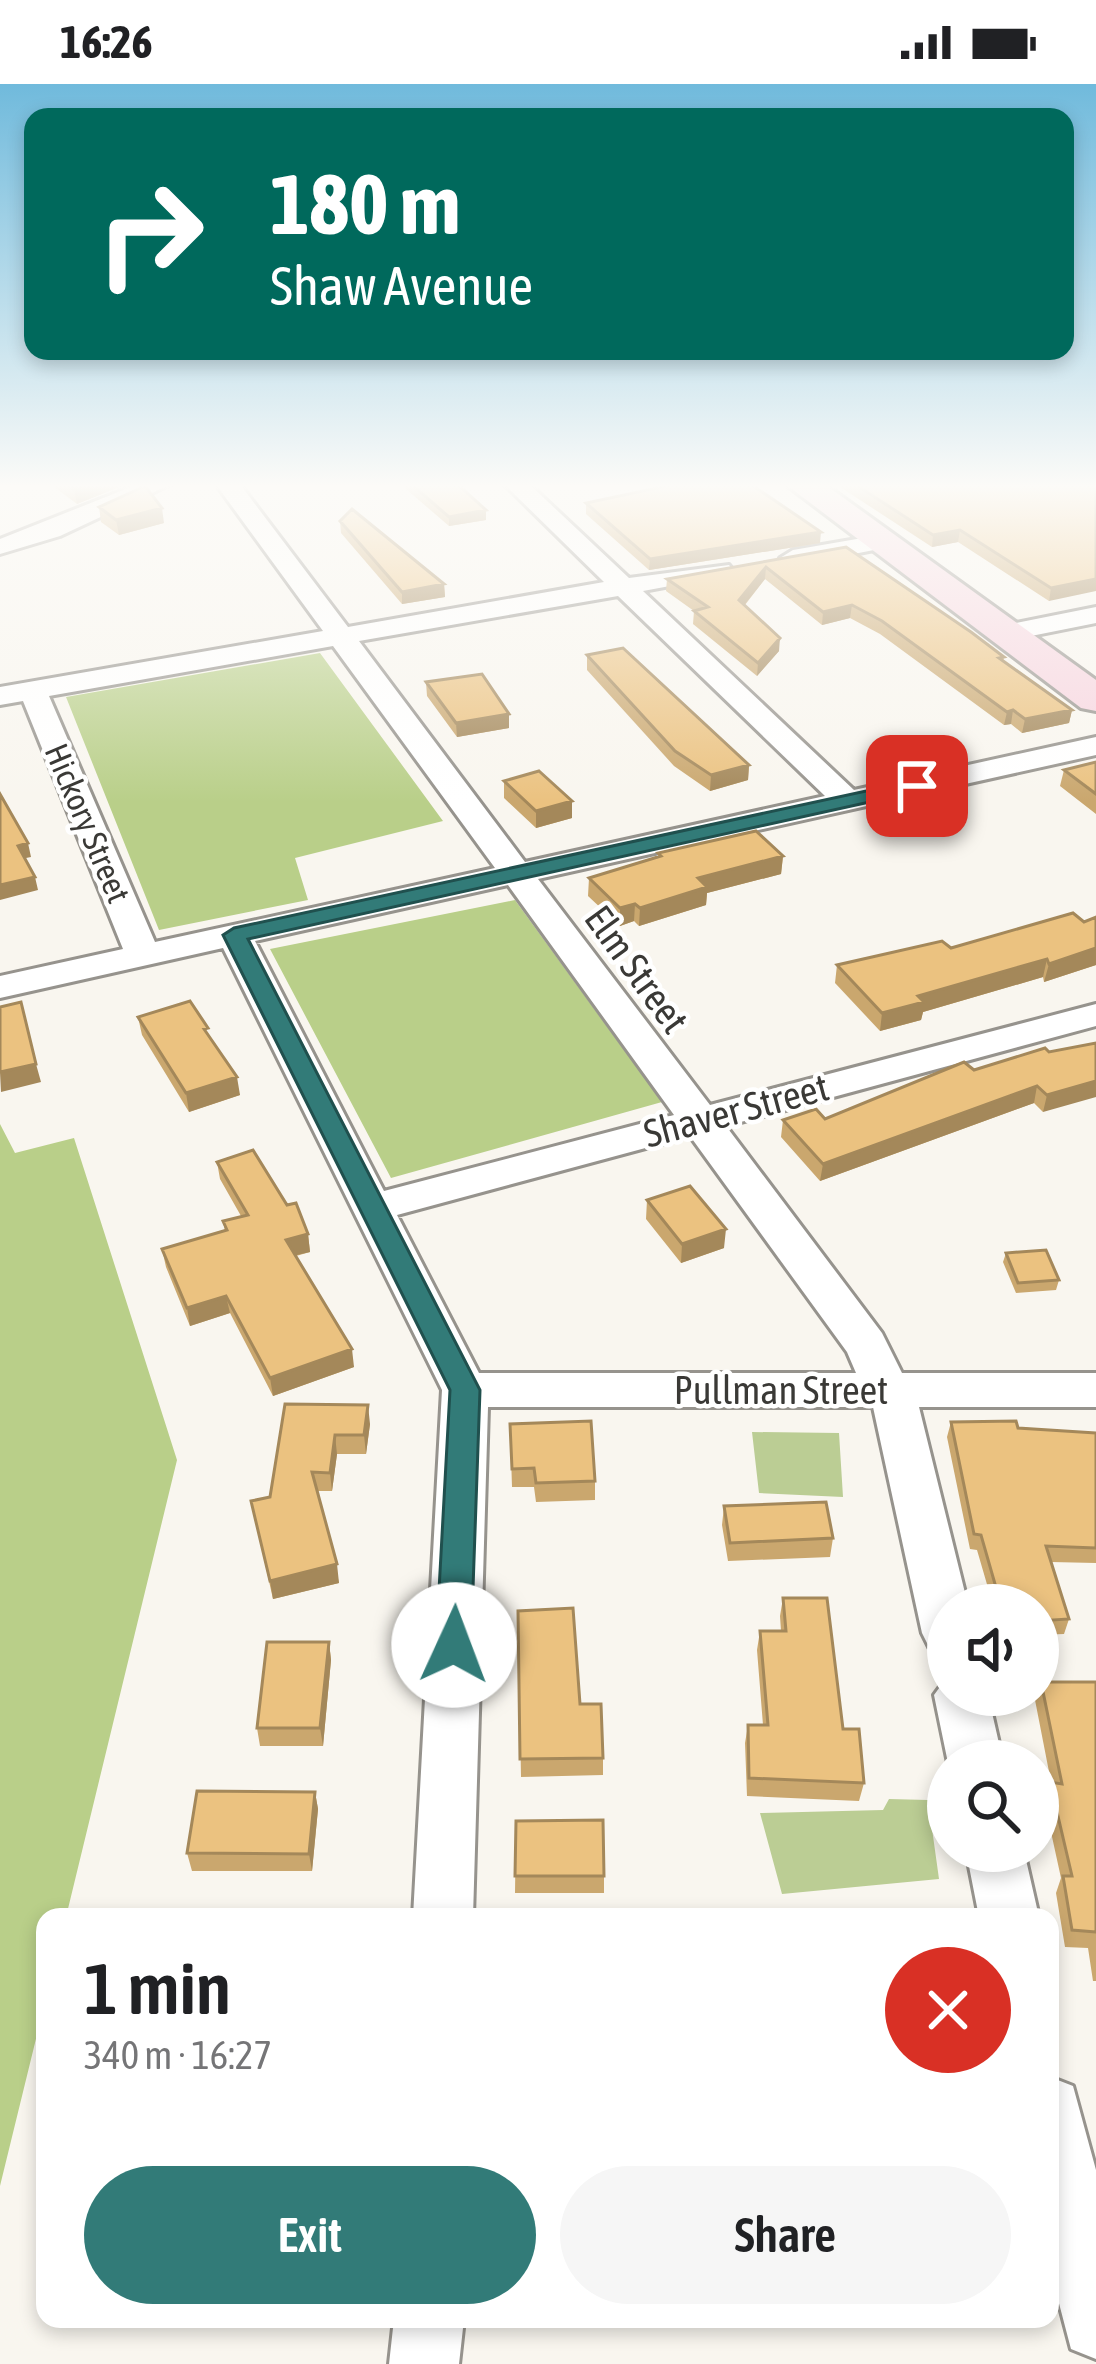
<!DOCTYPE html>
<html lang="en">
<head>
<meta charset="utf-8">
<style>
  :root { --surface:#fff; --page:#f6f6f6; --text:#202124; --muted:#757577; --accent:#327b78 }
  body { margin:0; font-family:"Asap Condensed",sans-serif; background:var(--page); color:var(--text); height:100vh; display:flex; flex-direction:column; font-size:45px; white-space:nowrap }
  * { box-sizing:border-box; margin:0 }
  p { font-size:39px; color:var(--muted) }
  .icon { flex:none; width:66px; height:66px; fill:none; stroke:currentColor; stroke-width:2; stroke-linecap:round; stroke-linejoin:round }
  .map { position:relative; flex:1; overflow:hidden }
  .panel { position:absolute; left:36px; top:1824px; width:1023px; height:420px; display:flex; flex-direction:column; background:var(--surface); border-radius:24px; box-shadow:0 6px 18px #0003 }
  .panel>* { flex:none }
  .guide { position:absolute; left:24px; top:24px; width:1050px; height:252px; border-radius:24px; box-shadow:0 6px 18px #0003; background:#00695c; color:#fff; overflow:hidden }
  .buttons { position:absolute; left:927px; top:1500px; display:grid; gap:24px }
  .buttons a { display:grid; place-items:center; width:132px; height:132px; border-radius:50%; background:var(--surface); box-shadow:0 6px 18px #0003; font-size:60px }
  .pin { position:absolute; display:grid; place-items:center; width:102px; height:102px; color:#fff; margin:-51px; border-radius:24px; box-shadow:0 6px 18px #0006 }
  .me { position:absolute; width:132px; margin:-66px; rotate:2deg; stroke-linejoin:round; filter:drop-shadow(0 0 9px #0008) }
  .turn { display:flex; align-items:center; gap:42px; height:252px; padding:0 48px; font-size:54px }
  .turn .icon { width:156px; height:156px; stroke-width:2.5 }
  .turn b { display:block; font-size:84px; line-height:102px }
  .round { display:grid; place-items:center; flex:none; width:126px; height:126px; border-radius:63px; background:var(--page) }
  .summary { display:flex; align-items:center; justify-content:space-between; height:204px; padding:0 48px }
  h1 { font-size:72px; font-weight:600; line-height:90px }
  .primary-button { display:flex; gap:24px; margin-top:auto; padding:24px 48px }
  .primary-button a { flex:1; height:138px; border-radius:72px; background:var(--accent); color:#fff; font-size:48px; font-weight:600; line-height:138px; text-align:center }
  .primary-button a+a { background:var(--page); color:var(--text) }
  .status { display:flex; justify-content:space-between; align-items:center; height:84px; padding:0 60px; background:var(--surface); direction:ltr }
  .status svg { height:33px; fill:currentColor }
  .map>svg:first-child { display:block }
  .green { fill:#bbcd94 }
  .forest { fill:#b9cf89 }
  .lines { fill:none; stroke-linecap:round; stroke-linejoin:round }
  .street-casing { stroke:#96938d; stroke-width:6 }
  .secondary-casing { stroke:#96938d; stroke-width:6 }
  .street { fill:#fff; fill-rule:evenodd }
  .secondary { fill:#f7d4df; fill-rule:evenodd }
  .wall { fill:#caa76e }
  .shaded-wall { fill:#a4885a }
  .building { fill:#ebc280; stroke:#a4885a; stroke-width:3 }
  .route { fill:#327b78; stroke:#20504e; stroke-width:3 }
  .labels { text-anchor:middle; stroke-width:9; stroke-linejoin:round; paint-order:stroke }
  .far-street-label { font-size:33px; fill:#3a3936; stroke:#fff }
  .street-label { font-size:39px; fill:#3a3936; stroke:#fff }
</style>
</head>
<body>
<div class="status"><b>16:26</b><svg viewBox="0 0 49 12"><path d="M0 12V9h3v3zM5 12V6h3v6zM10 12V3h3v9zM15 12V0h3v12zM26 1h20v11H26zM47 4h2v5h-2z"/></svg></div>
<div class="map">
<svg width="1096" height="2280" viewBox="0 0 1096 2280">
  <rect width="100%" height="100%" fill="#f9f6ef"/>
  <path class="green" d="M752 1348 839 1349 843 1413 759 1409Z
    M889 1715 928 1716 939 1795 782 1810 760 1729 883 1726Z"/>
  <path class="forest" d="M320 569 443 737 295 774 308 816 159 846 66 613Z
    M515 816 662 1018 391 1094 270 865Z
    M0 1040 15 1069 74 1054 177 1376 66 1833H45V1918L0 2102Z"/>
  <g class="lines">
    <defs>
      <path id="street" d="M141 399H173L60 452 0 470V455Z
        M215 399H239L348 543 604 498 503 399H528L629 494 729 481 733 486 729 491 643 507 854 706 1096 653V671L538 795 710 1021 1096 920V942L726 1042 882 1249 902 1289H1096V1323H919L968 1521H948V1571L930 1565 922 1549 873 1323H488L473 1833H413L442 1306 223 864 0 914V892L123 865 23 617 0 621V603L323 547ZM618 512 825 712 525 778 359 557ZM333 562 495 784 155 858 49 612ZM508 801 674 1031 384 1107 255 857ZM690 1052 847 1268 856 1289H479L397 1131Z
        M880 451 889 453 892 458 889 463 793 482 780 474 793 466Z
        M1096 523V539L1006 557 992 549 996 543Z
        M948 1592V1611H988L1003 1677 948 1679 934 1611Z
        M966 1767H1024L1039 1833H979Z
        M1050 1993 1073 2002 1096 2086V2275L1071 2265 1050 2185Z
        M394 2235H464L459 2280H389Z"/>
      <path id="secondary" d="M784 399H823L1096 596V627L1081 624Z"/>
    </defs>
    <use href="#street" class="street-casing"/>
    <use href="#secondary" class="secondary-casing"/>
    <use href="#street" class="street"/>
    <use href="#secondary" class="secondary"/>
  </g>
  <path class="wall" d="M49 399H129L77 420Z
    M399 399H456L486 426V436L449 442Z
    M834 399H1096L1049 517 958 458 932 463Z
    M586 419 820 459 649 486 586 430Z
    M99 423 164 439 119 451 101 438Z
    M340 437 444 500 445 513 402 520 341 449Z
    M846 463 1004 573 1003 578 1072 626 1069 639 1022 649 1011 640 1004 641 880 550 850 534 822 541 765 495 745 521 779 567 757 592 693 540 694 527 666 507 667 495Z
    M587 571 749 681 748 696 710 707 674 682 587 586Z
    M426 598 509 630V644L457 653 427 612Z
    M1096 678V730L1060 702 1064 686Z
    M504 697 572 734 536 744 504 714Z
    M658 769 783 772 781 790 707 809 706 821 639 842 634 837 620 842 588 812 589 794 658 773Z
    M1096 833V881L1044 898 1043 893 923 928 921 936 880 947 835 899 837 881 951 864 1084 838Z
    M138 933 210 954 240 1011 189 1028 142 951Z
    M1096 959 1043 1028 1034 1019 820 1097 781 1053 783 1036 825 1035 974 986Z
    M217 1078 287 1121 308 1150 310 1168 296 1172 354 1283 273 1312 230 1229 190 1242 166 1183 162 1165 225 1147 223 1137 241 1132 220 1095Z
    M647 1116 724 1164 681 1179 646 1135Z
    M1006 1169 1059 1196 1056 1206 1016 1209 1003 1178Z
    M285 1320 370 1340 366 1370H337L332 1407H317L339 1499 273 1515 251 1417 270 1413Z
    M951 1338 1096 1349V1479L1051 1478 1069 1535 1064 1550 1038 1551V1521H993L977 1466 970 1465 947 1353Z
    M510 1340 595 1397V1416L536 1418 534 1403H512Z
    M724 1422 833 1454 830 1473 728 1477 722 1441Z
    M783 1514 843 1645 864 1699 859 1717 747 1712 745 1659 748 1641H763L757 1566 760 1547H781L780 1532Z
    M518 1527 580 1620 603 1674V1691L521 1693Z
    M329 1558 331 1576 323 1662H260L257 1644Z
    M1041 1598H1096V1897H1093L1088 1864 1065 1863 1056 1809 1061 1794 1044 1716 1051 1698 1035 1616 1038 1611Z
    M315 1708 318 1725 312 1787H192L187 1769Z
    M516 1737 604 1792V1809H515Z"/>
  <path class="shaded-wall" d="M90 399H129L77 420 74 405Z
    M162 424 164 439 119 451 116 436Z
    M486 426V436L449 442V433Z
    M960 446 958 458 932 463 933 451Z
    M821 448 820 459 649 486 650 475Z
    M766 483 765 495 738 529 739 516Z
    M1096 495V507L1049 517 1051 504Z
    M444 500 445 513 402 520V508Z
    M852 521 850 534 822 541 823 528Z
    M780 554 779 567 757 592 758 579Z
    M1013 626 1011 640 1004 641 1007 628Z
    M1072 626 1069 639 1022 649 1025 635Z
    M509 630V644L457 653 456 639Z
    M749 681 748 696 710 707 711 691Z
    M572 717V734L536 744V727Z
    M28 759 31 773 21 775 18 762Z
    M783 772 781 790 707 809 706 821 639 842 640 824 698 794Z
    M35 793 38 806 0 816V801Z
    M635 820 634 837 620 842V824Z
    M1096 864V881L1044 898 1049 880Z
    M1047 875 1043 893 923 928 921 936 880 947 882 929 918 912Z
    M36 980 41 998 1 1008 0 988Z
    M237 993 240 1011 189 1028 186 1009Z
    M1096 997V1013L1043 1028 1047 1011Z
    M1037 1002 1034 1019 820 1097 823 1080Z
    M726 1145 724 1164 681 1179 682 1160Z
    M308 1150 310 1168 288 1173 286 1156Z
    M226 1212 230 1229 190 1242 187 1224Z
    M352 1265 354 1283 273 1312 270 1294Z
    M368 1321 370 1340 366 1370 364 1351Z
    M335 1351 337 1370 332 1407 330 1389Z
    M337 1480 339 1499 273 1515 270 1497Z
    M329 1558 331 1576 323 1662 320 1644Z
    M315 1708 318 1725 312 1787 309 1770Z"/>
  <path class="building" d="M66 399H90L74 405Z
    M410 399H456L486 426 449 433Z
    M680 399H749L821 448 650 475 586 419Z
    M853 399H1096V495L1051 504 960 446 933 451Z
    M145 402 162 424 116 436 99 423Z
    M352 425 444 500 402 508 340 437Z
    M846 463 971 548 1004 573 999 574 1072 626 1025 635 1013 626 1007 628 882 537 852 521 823 528 766 483 739 516 780 554 758 579 694 527 708 523 667 495Z
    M623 564 749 681 711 691 675 667 587 571Z
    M482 590 509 630 456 639 426 598Z
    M1096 678V710L1064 686Z
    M539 687 572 717 536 727 504 697Z
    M0 710 28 759 18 762 35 793 0 801Z
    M756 747 783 772 698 794 707 803 640 824 635 820 620 824 589 794 661 772 658 769Z
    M1073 829 1084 838 1096 833V864L1049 880 1047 875 918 912 924 918 882 929 837 881 942 857 951 864Z
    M190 917 208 944 204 945 237 993 186 1009 138 933Z
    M21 918 36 980 0 988V923Z
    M1096 959V997L1047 1011 1037 1002 823 1080 783 1036 816 1025 825 1035 964 978 974 986 1045 964 1049 968Z
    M253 1066 287 1121 296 1119 308 1150 286 1156 352 1265 270 1294 226 1212 187 1224 162 1165 227 1146 223 1137 248 1131 217 1078Z
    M690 1102 726 1145 682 1160 647 1116Z
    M1046 1166 1059 1196 1018 1199 1006 1169Z
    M285 1320 368 1321 364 1351H335L330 1389 312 1388 337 1480 270 1497 251 1417 270 1413Z
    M591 1337 595 1397 536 1399 534 1384 512 1385 510 1340Z
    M1016 1337 1018 1344 1096 1349V1464L1046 1462 1069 1535 1038 1537V1521H1001L981 1451 974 1450 951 1338Z
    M826 1418 833 1454 730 1459 724 1422Z
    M783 1514H827L843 1645H859L864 1699 749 1694 748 1641H768L760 1547H786Z
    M573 1524 580 1620H601L603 1674 520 1675 518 1527Z
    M267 1558H329L320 1644H257Z
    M1041 1598H1096V1848L1072 1846 1063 1792H1072L1050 1698 1062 1700Z
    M197 1707 315 1708 309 1770 187 1769Z
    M603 1736 604 1792H515L516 1737Z"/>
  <linearGradient id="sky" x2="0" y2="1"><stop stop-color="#70badc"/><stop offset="0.56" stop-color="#fcfbf8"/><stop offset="1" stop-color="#fcfbf8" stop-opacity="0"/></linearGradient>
  <rect width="1096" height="718" fill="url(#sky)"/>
  <path class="route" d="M917 696 924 697V706L248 855 480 1306 471 1561 466 1571 454 1576 442 1571 436 1561 450 1306 223 851 234 844Z"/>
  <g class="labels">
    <g class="far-street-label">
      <text transform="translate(88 739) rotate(67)" y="12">Hickory Street</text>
    </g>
    <g class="street-label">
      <text transform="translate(637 885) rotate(54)" y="14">Elm Street</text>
      <text transform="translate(736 1026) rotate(-15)" y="14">Shaver Street</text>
      <text x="781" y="1320">Pullman Street</text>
    </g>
  </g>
</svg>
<div class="buttons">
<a><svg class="icon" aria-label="sound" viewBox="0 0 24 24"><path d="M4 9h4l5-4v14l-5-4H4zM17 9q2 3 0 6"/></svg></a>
<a><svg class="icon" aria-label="search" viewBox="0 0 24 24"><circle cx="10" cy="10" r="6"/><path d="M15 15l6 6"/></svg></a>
</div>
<div class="pin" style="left:917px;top:702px;background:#d93025"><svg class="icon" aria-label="arrive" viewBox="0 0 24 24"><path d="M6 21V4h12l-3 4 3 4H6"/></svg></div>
<svg class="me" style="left:454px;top:1561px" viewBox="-20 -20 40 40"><circle r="19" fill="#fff"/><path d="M0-13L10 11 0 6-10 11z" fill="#327b78"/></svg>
<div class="guide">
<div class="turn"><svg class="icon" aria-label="right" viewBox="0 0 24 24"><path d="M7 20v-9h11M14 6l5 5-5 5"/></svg><div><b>180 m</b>Shaw Avenue</div></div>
</div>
<section class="panel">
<div class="summary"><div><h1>1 min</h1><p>340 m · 16:27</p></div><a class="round" style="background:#d93025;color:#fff"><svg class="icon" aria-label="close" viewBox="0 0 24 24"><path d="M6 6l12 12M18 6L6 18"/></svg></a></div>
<div class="primary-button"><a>Exit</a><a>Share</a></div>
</section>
</div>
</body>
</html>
